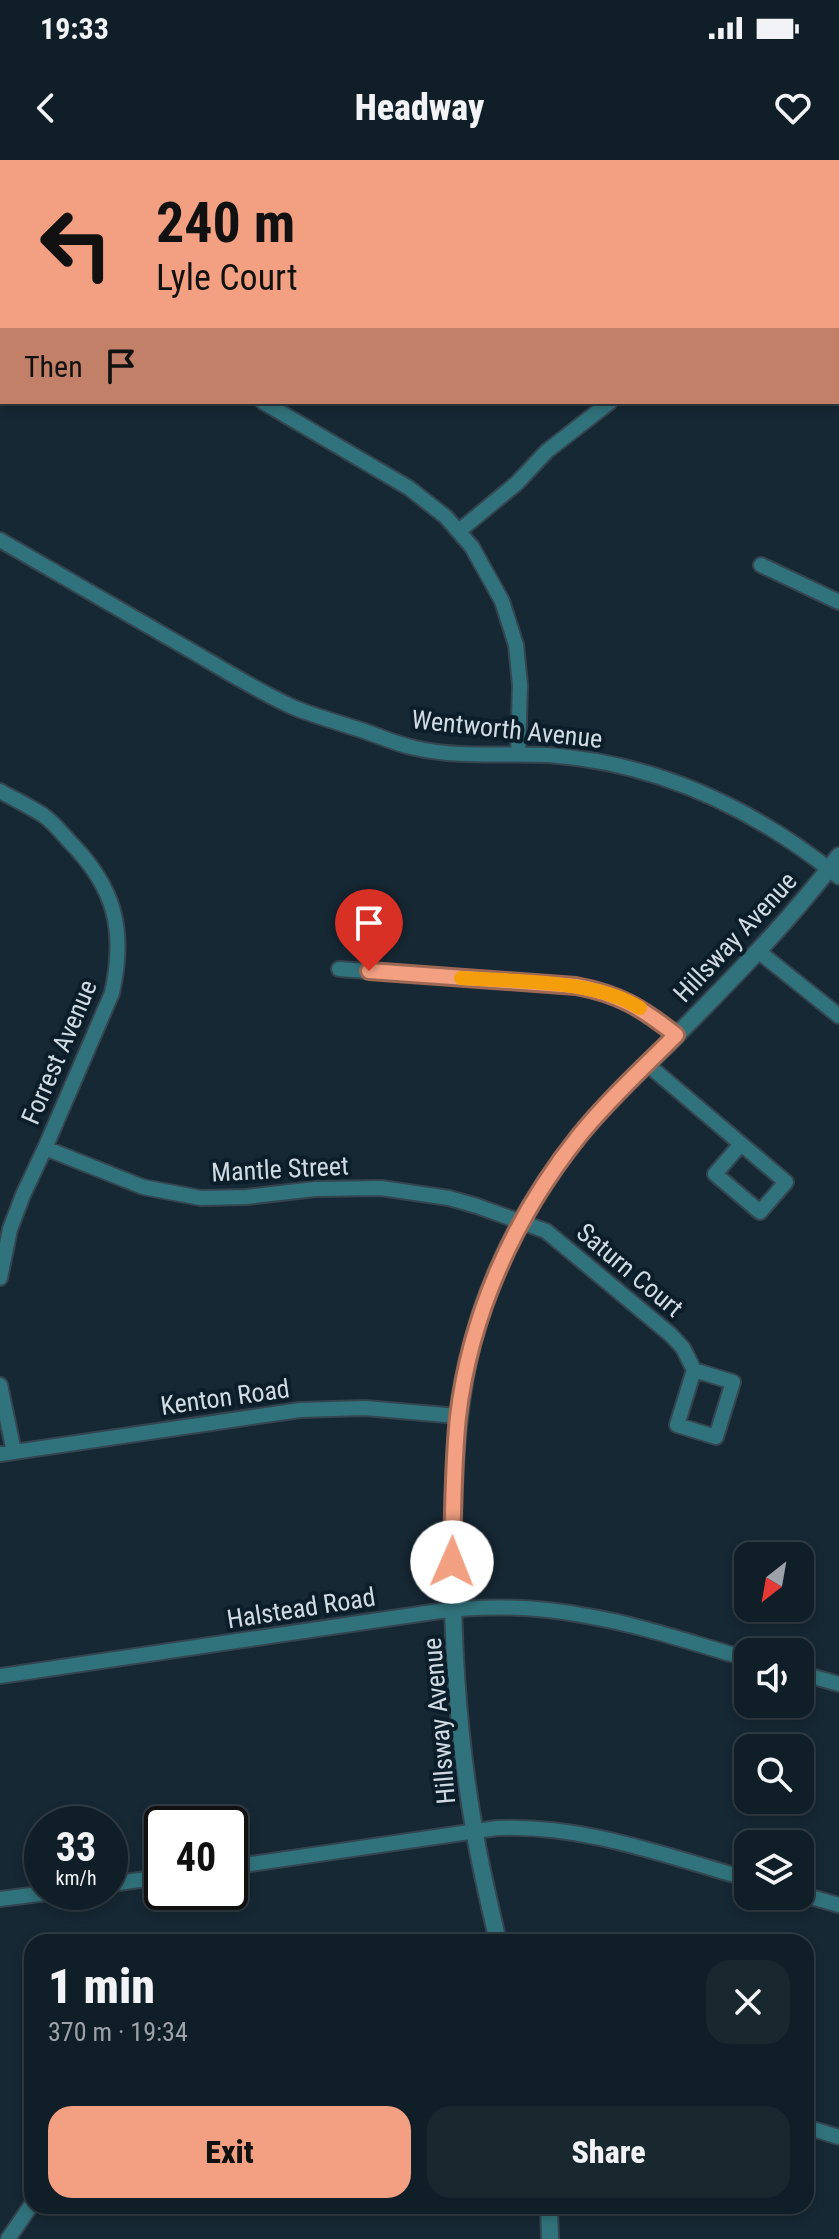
<!DOCTYPE html>
<html lang="en">
<head>
<meta charset="utf-8">
<style>
  :root { --surface:#101e27; --page:#19272f; --text:#f1f3f6; --muted:#9ca2a7; --line:#303c44; --accent:#f2a081 }
  body { margin:0; font-family:"Roboto Condensed",sans-serif; background:var(--page); color:var(--text); height:100vh; display:flex; flex-direction:column; font-size:30px; white-space:nowrap }
  * { box-sizing:border-box; margin:0 }
  p { font-size:26px; color:var(--muted) }
  .icon { flex:none; width:44px; height:44px; fill:none; stroke:currentColor; stroke-width:2; stroke-linecap:round; stroke-linejoin:round }
  .map { position:relative; flex:1; overflow:hidden }
  .details { position:absolute; left:24px; top:1774px; width:790px; height:280px; display:flex; flex-direction:column; background:var(--surface); border-radius:24px; box-shadow:0 4px 12px #0003,0 0 0 2px var(--line) }
  .details>* { flex:none }
  .top-card { position:absolute; left:0px; top:0px; width:840px; height:244px; box-shadow:0 4px 12px #0003,0 0 0 2px var(--line); background:#f2a081; color:#111; overflow:hidden }
  .needle { width:52px; rotate:211deg }
  .buttons { position:absolute; left:734px; top:1382px; display:grid; gap:16px }
  .buttons a { display:grid; place-items:center; width:80px; height:80px; border-radius:16px; background:var(--surface); box-shadow:0 4px 12px #0003,0 0 0 2px var(--line); font-size:40px }
  .speed { position:absolute; left:24px; top:1646px; display:flex; gap:16px; font-size:40px; font-weight:700; text-align:center }
  .speed>* { display:grid; place-content:center; width:104px; height:104px; border-radius:50%; background:var(--surface); box-shadow:0 4px 12px #0003,0 0 0 2px var(--line); line-height:1 }
  .speed small { font-size:20px; font-weight:400 }
  .speed .limit { border:4px solid #111; border-radius:12px; background:#fff; color:#111 }
  .pin { position:absolute; display:grid; place-items:center; width:68px; height:68px; color:#fff; margin:-82px -34px; border-radius:50% 50% 50% 0; rotate:-45deg; box-shadow:0 0 8px #0007 }
  .pin .icon { rotate:45deg }
  .me { position:absolute; width:88px; margin:-44px; rotate:1deg; stroke-linejoin:round; filter:drop-shadow(0 0 6px #0008) }
  .turn { display:flex; align-items:center; gap:28px; height:168px; padding:0 24px; font-size:36px }
  .turn .icon { width:104px; height:104px; stroke-width:2.5 }
  .turn b { display:block; font-size:56px; line-height:68px }
  .then { display:flex; align-items:center; height:76px; padding:0 24px; background:#0003; gap:16px; font-size:30px }
  .round { display:grid; place-items:center; flex:none; width:84px; height:84px; border-radius:24px; background:var(--page) }
  .overview { display:flex; align-items:center; justify-content:space-between; height:136px; padding:0 24px }
  h1 { font-size:48px; font-weight:800; line-height:60px }
  .primary-button { display:flex; gap:16px; margin-top:auto; padding:16px 24px }
  .primary-button a { flex:1; height:92px; border-radius:24px; background:var(--accent); color:#111; font-size:32px; font-weight:800; line-height:92px; text-align:center }
  .primary-button a+a { background:var(--page); color:var(--text) }
  .status { display:flex; justify-content:space-between; align-items:center; height:56px; padding:0 40px; background:var(--surface); direction:ltr }
  .status svg { height:22px; fill:currentColor }
  header { display:flex; justify-content:space-between; align-items:center; height:104px; padding:0 24px; background:var(--surface); font-size:36px; font-weight:800 }
  .map>svg:first-child { display:block }
  .lines { fill:none; stroke-linecap:round; stroke-linejoin:round }
  .minor-casing { stroke:#344550; stroke-width:18 }
  .tertiary-casing { stroke:#344550; stroke-width:20 }
  .primary-casing { stroke:#344550; stroke-width:24 }
  .minor { stroke:#31737c; stroke-width:14 }
  .tertiary { stroke:#31737c; stroke-width:16 }
  .primary { stroke:#4bbdcb; stroke-width:20 }
  .route-casing { stroke:#9d6854; stroke-width:20 }
  .route { stroke:#f2a081; stroke-width:14 }
  .slow { stroke:#f59e0b; stroke-width:14 }
  .labels { text-anchor:middle; stroke-width:8; stroke-linejoin:round; paint-order:stroke }
  .street-label { font-size:26px; fill:#d0dbe3; stroke:#0c1e2a }
</style>
</head>
<body>
<div class="status"><b>19:33</b><svg viewBox="0 0 49 12"><path d="M0 12V9h3v3zM5 12V6h3v6zM10 12V3h3v9zM15 12V0h3v12zM26 1h20v11H26zM47 4h2v5h-2z"/></svg></div>
<header><svg class="icon" aria-label="back" viewBox="0 0 24 24"><path d="M15 5l-7 7 7 7"/></svg>Headway<svg class="icon" aria-label="heart" viewBox="0 0 24 24"><path d="M12 20l-8-8c-3-5 5-10 8-4 3-6 11-1 8 4z"/></svg></header>
<div class="map">
<svg width="839" height="2079" viewBox="0 0 839 2079">
  <rect width="100%" height="100%" fill="#162834"/>
  <g class="lines">
    <defs>
      <path id="minor" d="M508 0 511 2
        M109 2 111 0
        M0 89 2 90
        M838 179H839
        M263 242 409 328 446 357 472 387 502 441 516 485 520 525 518 594
        M459 371 517 323 547 291 610 242
        M0 380C61 415 122 451 183 486 220 507 256 531 295 548 315 556 337 562 358 569 377 575 396 584 415 588 458 598 504 593 548 595 657 603 755 649 839 717
        M761 405 839 442
        M0 631C14 639 29 646 43 655 53 662 61 672 69 681 115 727 126 770 112 833L45 988 23 1035 10 1069 0 1118
        M758 791 839 856
        M339 809 576 826C619 834 642 849 676 875
        M647 904 786 1022 760 1052 715 1014 741 984
        M45 988 143 1027 201 1038 246 1037 315 1029 381 1028 449 1038 477 1046 546 1071 671 1175 683 1188 694 1210 677 1265 716 1277 733 1222 694 1210
        M0 1225 14 1292
        M0 1294 300 1250 365 1248 458 1256
        M800 1513 839 1524
        M0 1516 433 1452C484 1445 536 1446 587 1456 641 1465 695 1484 748 1499
        M230 1707 497 1668C583 1664 666 1696 748 1719
        M110 1724 162 1717
        M800 1734 839 1745
        M0 1739 54 1732
        M806 1967 839 1977
        M8 2079 32 2044"/>
      <path id="tertiary" d="M498 1782C490 1746 481 1710 475 1674 457 1574 451 1470 453 1368 454 1296 458 1225 480 1156 501 1091 537 1028 580 975 608 941 639 912 670 882 729 822 788 763 839 696
        M549 2046 550 2079"/>
      <path id="primary" d="M733 0 738 2
        M838 33H839"/>
    </defs>
    <use href="#minor" class="minor-casing"/>
    <use href="#tertiary" class="tertiary-casing"/>
    <use href="#primary" class="primary-casing"/>
    <use href="#minor" class="minor"/>
    <use href="#tertiary" class="tertiary"/>
    <use href="#primary" class="primary"/>
  </g>
  <g class="lines">
    <defs>
      <path id="route" d="M369 811 576 826C619 834 642 848 676 875 643 908 608 940 579 976 515 1056 470 1154 458 1257 453 1305 453 1354 452 1402"/>
    </defs>
    <use href="#route" class="route-casing"/>
    <use href="#route" class="route"/>
    <path class="slow" d="M461 818C516 822 594 819 640 848"/>
  </g>
  <g class="labels">
    <g class="street-label">
      <text transform="translate(507 569) rotate(6)" y="9">Wentworth Avenue</text>
      <text transform="translate(735 777) rotate(-47)" y="9">Hillsway Avenue</text>
      <text transform="translate(59 892) rotate(-67)" y="9">Forrest Avenue</text>
      <text transform="translate(280 1009) rotate(-3)" y="9">Mantle Street</text>
      <text transform="translate(630 1110) rotate(40)" y="9">Saturn Court</text>
      <text transform="translate(225 1237) rotate(-8)" y="9">Kenton Road</text>
      <text transform="translate(301 1448) rotate(-9)" y="9">Halstead Road</text>
      <text transform="translate(439 1561) rotate(-95)" y="9">Hillsway Avenue</text>
    </g>
  </g>
</svg>
<div class="buttons">
<a><svg class="needle" viewBox="-14 -14 28 28"><path d="M0-13l5 13h-10z" fill="#e53935"/><path d="M0 13l5-13h-10z" fill="#9ca2a7"/></svg></a>
<a><svg class="icon" aria-label="sound" viewBox="0 0 24 24"><path d="M4 9h4l5-4v14l-5-4H4zM17 9q2 3 0 6"/></svg></a>
<a><svg class="icon" aria-label="search" viewBox="0 0 24 24"><circle cx="10" cy="10" r="6"/><path d="M15 15l6 6"/></svg></a>
<a><svg class="icon" aria-label="layers" viewBox="0 0 24 24"><path d="M12 4l9 5-9 5-9-5zM3 14l9 5 9-5"/></svg></a>
</div>
<div class="speed"><div>33<small>km/h</small></div><div class="limit">40</div></div>
<div class="pin" style="left:369px;top:811px;background:#d93025"><svg class="icon" aria-label="arrive" viewBox="0 0 24 24"><path d="M6 21V4h12l-3 4 3 4H6"/></svg></div>
<svg class="me" style="left:452px;top:1402px" viewBox="-20 -20 40 40"><circle r="19" fill="#fff"/><path d="M0-13L10 11 0 6-10 11z" fill="#f2a081"/></svg>
<div class="top-card">
<div class="turn"><svg class="icon" aria-label="left" viewBox="0 0 24 24"><path d="M17 20v-9H6M10 6l-5 5 5 5"/></svg><div><b>240 m</b>Lyle Court</div></div>
<div class="then">Then<svg class="icon" aria-label="arrive" viewBox="0 0 24 24"><path d="M6 21V4h12l-3 4 3 4H6"/></svg></div>
</div>
<section class="details">
<div class="overview"><div><h1>1 min</h1><p>370 m · 19:34</p></div><a class="round"><svg class="icon" aria-label="close" viewBox="0 0 24 24"><path d="M6 6l12 12M18 6L6 18"/></svg></a></div>
<div class="primary-button"><a>Exit</a><a>Share</a></div>
</section>
</div>
</body>
</html>
